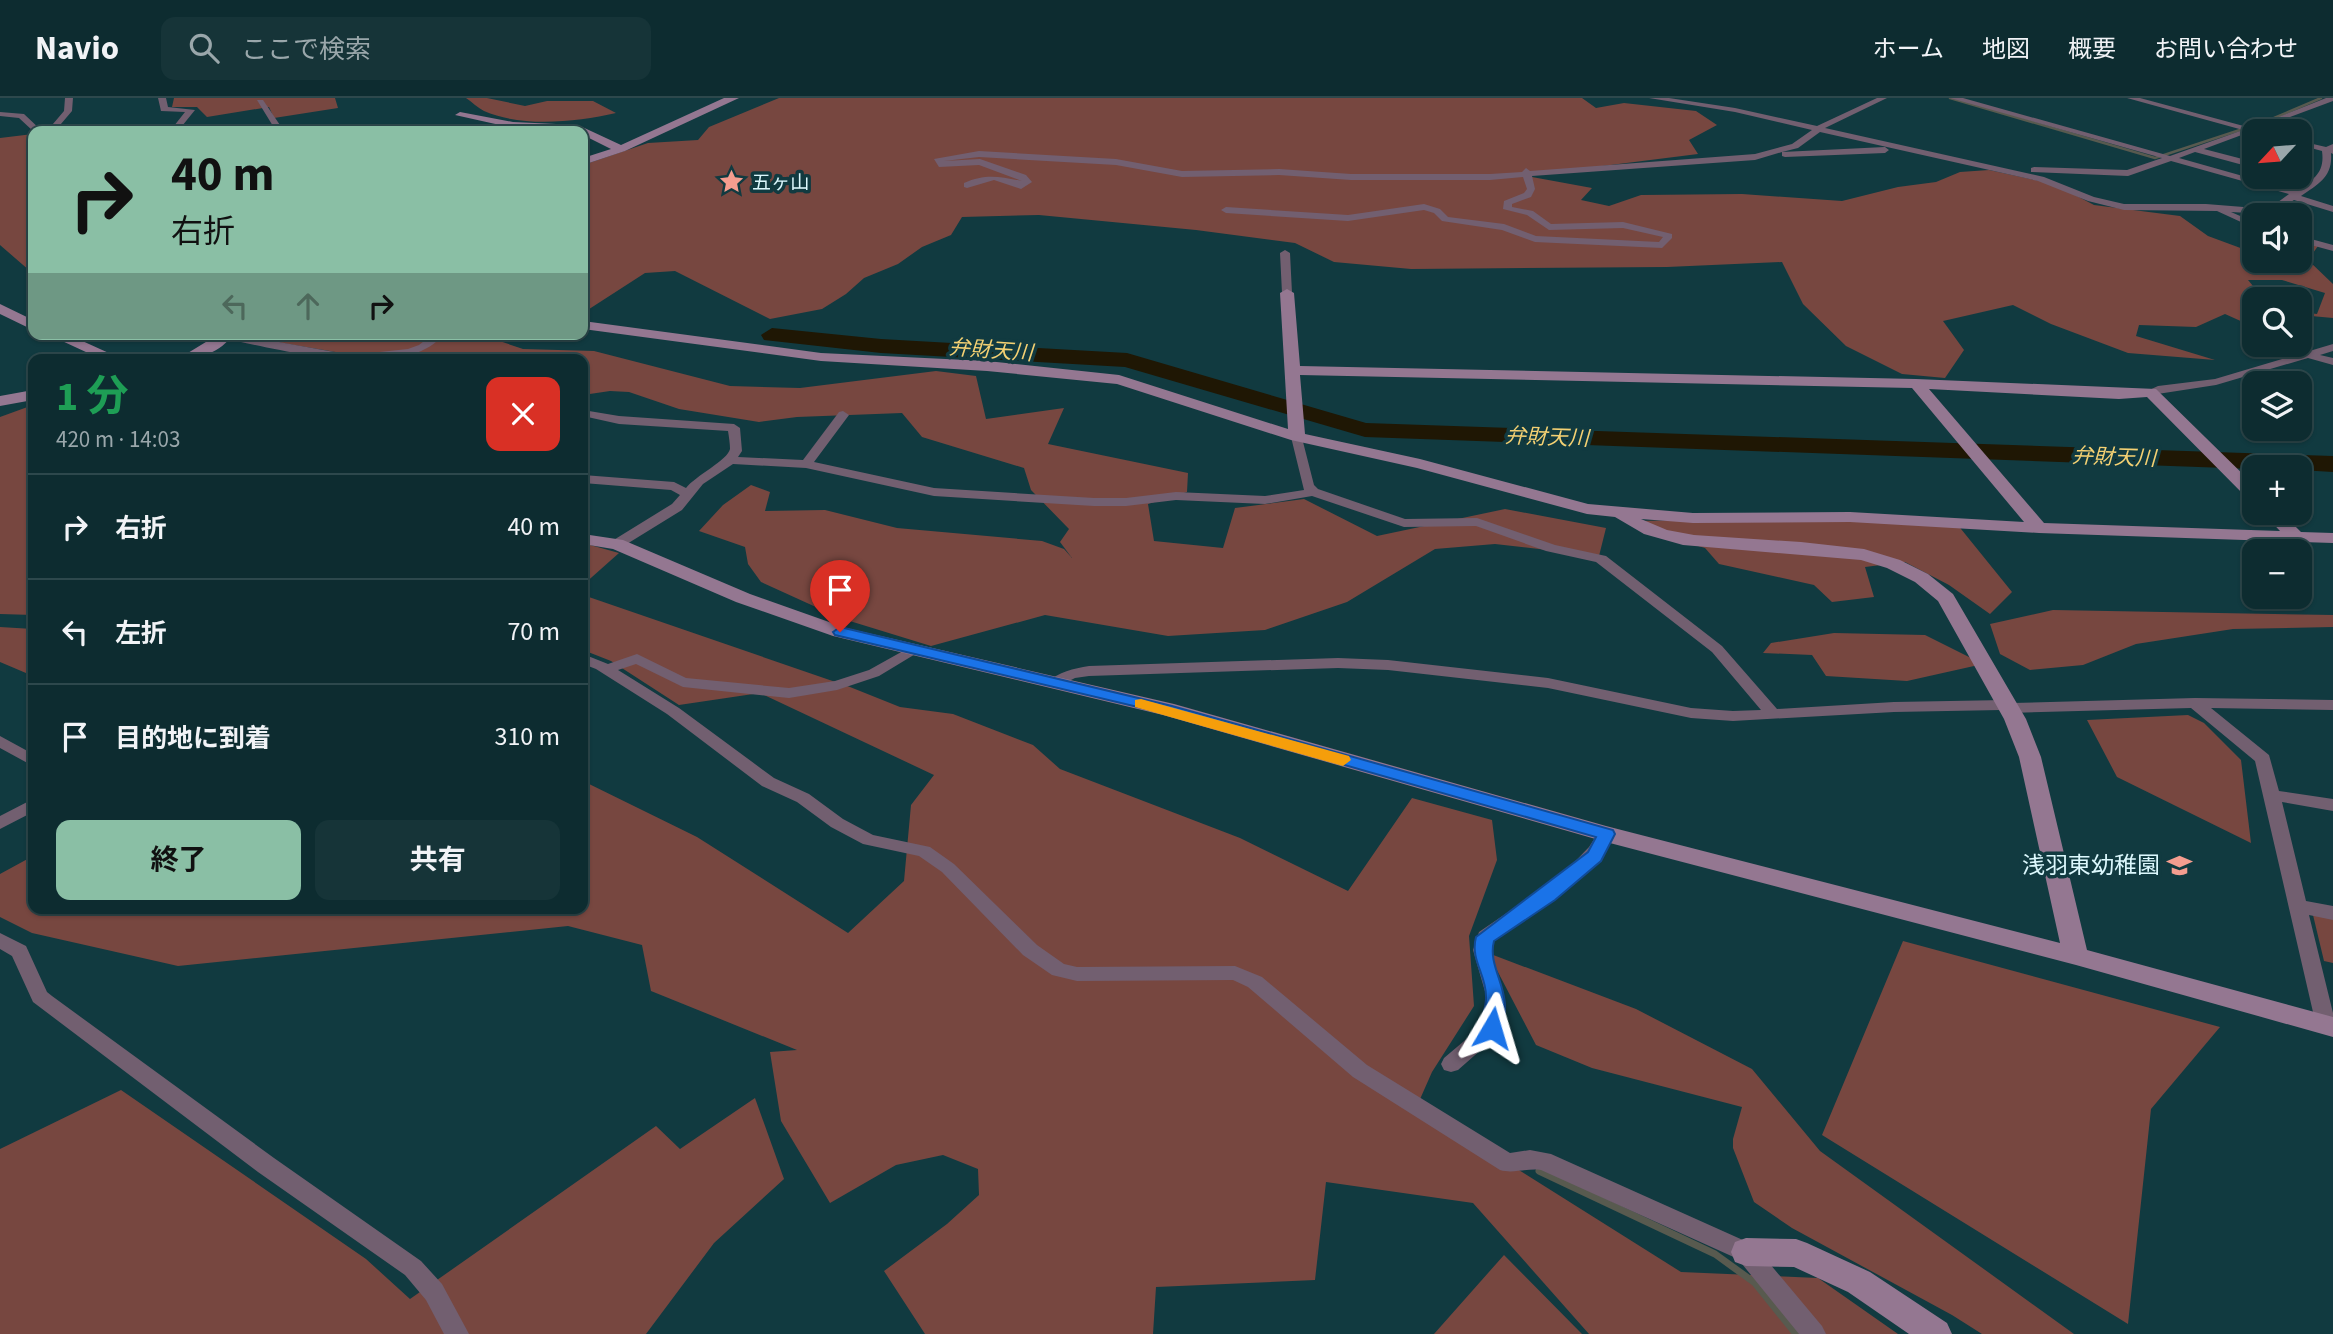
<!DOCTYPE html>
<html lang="ja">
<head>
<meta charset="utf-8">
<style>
  :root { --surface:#0d2c30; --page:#163438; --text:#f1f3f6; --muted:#9aa7ab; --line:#2d484c; --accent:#8abfa5 }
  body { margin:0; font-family:"Source Sans 3","Noto Sans JP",sans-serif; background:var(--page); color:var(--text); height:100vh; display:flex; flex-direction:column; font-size:26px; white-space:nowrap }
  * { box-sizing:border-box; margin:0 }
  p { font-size:23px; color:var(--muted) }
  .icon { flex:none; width:38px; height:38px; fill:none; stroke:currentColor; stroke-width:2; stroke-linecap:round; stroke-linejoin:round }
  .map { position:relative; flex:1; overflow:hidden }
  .side { position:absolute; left:28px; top:256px; width:560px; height:560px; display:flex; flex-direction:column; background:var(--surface); border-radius:14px; box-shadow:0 2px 5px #0004,0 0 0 2px var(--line) }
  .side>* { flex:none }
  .hud { position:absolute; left:28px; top:28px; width:560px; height:214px; border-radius:14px; box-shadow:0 2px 5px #0004,0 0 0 2px var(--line); background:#8abfa5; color:#111; overflow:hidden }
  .needle { width:46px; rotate:244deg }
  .fabs { position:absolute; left:2242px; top:21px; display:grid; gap:14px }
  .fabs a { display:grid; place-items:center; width:70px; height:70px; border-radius:14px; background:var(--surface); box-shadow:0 2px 5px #0004,0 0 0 2px var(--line); font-size:35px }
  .pin { position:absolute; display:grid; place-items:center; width:60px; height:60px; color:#fff; margin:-72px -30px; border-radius:50% 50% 50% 0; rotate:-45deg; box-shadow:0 0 7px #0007 }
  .pin .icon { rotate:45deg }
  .me { position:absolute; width:77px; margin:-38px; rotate:7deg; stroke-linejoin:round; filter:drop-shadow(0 0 5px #0008) }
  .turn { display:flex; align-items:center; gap:24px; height:147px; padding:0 28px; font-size:32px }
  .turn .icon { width:91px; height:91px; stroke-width:2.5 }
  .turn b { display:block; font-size:49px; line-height:60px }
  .lanes { display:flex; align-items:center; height:66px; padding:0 28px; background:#0003; justify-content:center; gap:35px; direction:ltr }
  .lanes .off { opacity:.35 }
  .round { display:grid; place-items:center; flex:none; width:74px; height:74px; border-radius:14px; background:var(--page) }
  .overview { display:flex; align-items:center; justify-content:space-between; height:119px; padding:0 28px }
  h1 { font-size:42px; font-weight:700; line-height:52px; color:#1e9e55 }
  .action { display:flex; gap:14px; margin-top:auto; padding:14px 28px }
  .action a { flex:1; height:80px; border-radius:14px; background:var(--accent); color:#111; font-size:28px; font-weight:700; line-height:80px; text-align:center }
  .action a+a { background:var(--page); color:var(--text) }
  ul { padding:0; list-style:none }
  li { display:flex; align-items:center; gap:21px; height:105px; padding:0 28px; border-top:2px solid var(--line) }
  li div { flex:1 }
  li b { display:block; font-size:26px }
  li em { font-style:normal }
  header { display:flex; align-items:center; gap:42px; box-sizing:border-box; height:98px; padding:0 35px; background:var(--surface); border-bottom:2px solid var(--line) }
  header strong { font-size:33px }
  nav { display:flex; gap:38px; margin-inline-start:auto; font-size:24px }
  .search { width:490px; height:63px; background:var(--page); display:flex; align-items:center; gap:18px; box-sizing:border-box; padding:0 24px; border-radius:14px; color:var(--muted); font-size:26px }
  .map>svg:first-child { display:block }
  .green { fill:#774740 }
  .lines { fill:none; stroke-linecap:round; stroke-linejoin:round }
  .stream-far1 { stroke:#585a4f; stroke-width:2.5 }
  .stream { stroke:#585a4f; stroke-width:7 }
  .river { fill:#1f1704; fill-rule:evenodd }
  .street { fill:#725f70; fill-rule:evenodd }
  .secondary { fill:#947791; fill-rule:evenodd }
  .route { fill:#1a73e8; stroke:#114b97; stroke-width:2 }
  .slow { fill:#f59e0b }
  .labels { text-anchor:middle; stroke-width:7; stroke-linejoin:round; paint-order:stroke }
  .far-poi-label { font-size:19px; fill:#dcf8fd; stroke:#113a40; text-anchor:start }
  .far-water-label { font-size:21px; font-style:italic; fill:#f4d173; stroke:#113a40 }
  .poi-label { font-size:23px; fill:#dcf8fd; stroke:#113a40; text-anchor:end }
</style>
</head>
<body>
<header>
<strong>Navio</strong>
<div class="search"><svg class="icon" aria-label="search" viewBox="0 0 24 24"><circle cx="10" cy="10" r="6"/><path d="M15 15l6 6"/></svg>ここで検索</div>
<nav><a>ホーム</a><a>地図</a><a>概要</a><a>お問い合わせ</a></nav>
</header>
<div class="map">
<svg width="2333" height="1236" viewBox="0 0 2333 1236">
  <rect width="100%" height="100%" fill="#113a40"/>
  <path class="green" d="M174 0H335L338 10 274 20 269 9 207 19 197 9H172Z
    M466 0H487L525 8 547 3H593L616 15C576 24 523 30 484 13 478 10 472 4 466 0Z
    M779 0H1582L1596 10 1624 5 1696 13 1717 27 1689 42 1698 56 1531 77V82L1532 79 1592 90 1581 102 1609 108 1641 97 1742 96 1842 103 1898 89 1936 84 1960 74 1989 72 2054 86 2094 107 2180 118 2208 138 2254 155V163H2300V141L2318 148 2308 162 2333 186V220L2300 217V214L2317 216 2325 195 2282 182H2248L2264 201H2254V229L2225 216 2196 229 2139 227 2136 238 2215 262 2128 255 2051 226 2013 207 1943 223 1964 252 1945 280 1902 276 1846 248 1803 206 1782 164 1667 169 1411 171 1334 164 1295 145 1196 132 1039 117 962 119 951 137 922 149 898 166 864 180 846 196 822 211 770 221 675 173 645 175 583 215V67L648 45 698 42 709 29Z
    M33 36V173H30L0 147V40Z
    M249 236 339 239 417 236 431 240 438 236H479L523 251 594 253 730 288 800 290 936 273 976 278 986 321 1064 310 1048 346 1188 375 1187 394 1148 406 1154 443 1223 450 1235 410 1304 401 1377 438 1505 411 1606 430 1599 458 1495 446 1435 451 1347 504 1265 532 1168 538 1045 517 931 548 840 520 761 484 748 466 745 449 699 433 723 407 751 387 770 394 765 413 825 412 897 430 1042 443 1064 451 1072 460 1060 444 1069 431 1031 392 1024 370 922 339 902 315 797 319 759 324 679 311 629 294 610 293 583 297V261H377L253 240Z
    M33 307V517L0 516V319Z
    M1862 420 1957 426 2012 494 1990 516 1949 487 1905 464 1865 469 1874 499 1832 504 1814 487 1719 466 1705 450 1647 433 1630 423Z
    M583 445 619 455 583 487Z
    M583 497 850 589 900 609 953 616 1033 647 1060 671 1240 740 1348 793 1412 700 1492 722 1497 762 1469 838 1474 908 1432 974 1417 1008 1681 1174 1818 1180 1898 1236H1589L1473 1105 1326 1084 1315 1182 1156 1189 1153 1236H925L884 1173 947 1126 979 1097 978 1071 943 1057 896 1067 830 1105 781 1023 770 954 797 952 651 893 642 847 568 828 178 868 32 835 0 819V776L33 758V810H583V683L697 739 848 835 904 783 911 707 934 677 760 595 679 607 611 563 583 552Z
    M2053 512 2333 517V529L2233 531 2136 546 2083 567 2030 572 2000 556 1990 526Z
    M0 529 33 531V578L0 564Z
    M1834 535 1925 537 1983 566 1907 583 1826 578 1812 557 1763 555 1771 545Z
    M2188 617 2204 625 2241 662 2251 745 2117 679 2087 622Z
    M2313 817 2333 821V865L2324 863Z
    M1903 843 2220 929 2151 1011 2128 1226 1822 1037Z
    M1488 855 1636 911 1752 971 1820 1053 2074 1236H1982L1952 1217 1792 1130 1754 1104 1733 1050V1041L1742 1009 1592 970 1536 947Z
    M121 992 366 1161 410 1201 656 1028 680 1051 755 1000 784 1081 714 1145 646 1236H0V1051Z
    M1504 1157 1582 1236H1434Z"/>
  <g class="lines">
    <path class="stream-far1" d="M1950 0 2155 60 2267 23 2321 0"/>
    <path class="stream" d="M1539 1073 1715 1156 1755 1185 1796 1236"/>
    <path class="river" d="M772 230 881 241 1127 255 1366 325 2333 358V374L2300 372V369L2254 371 1365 339 1125 269 881 255 764 242 761 237Z"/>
    <path class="street" d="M65 0H73L72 13 55 33H47L64 13Z
      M158 0H166L168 9 195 12 178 33H170L185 14 161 13Z
      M1649 0H1669L1735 10 1817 28 1877 0H1887L1825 30 2044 79 2094 99 2124 106H2206L2256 110 2274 107 2289 96 2171 63 2128 78 2031 74V70L2034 69 2127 72 2162 60 1950 0H1963L2170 58 2243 32 2127 0H2140L2251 30 2326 0H2333V3L2204 51 2254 64V70L2195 54 2179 60 2296 93C2314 81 2325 75 2322 53L2300 47V43L2326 49 2333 46V56L2331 55C2333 79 2318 86 2301 98L2333 108V114L2294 102C2274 115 2255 116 2231 114L2254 124V130L2217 113 2124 112 2088 103 2038 83 1820 34 1798 50 1782 54 1885 49 1889 52 1885 55 1785 59 1782 58V54L1755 62 1532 78 1535 91 1531 99 1512 106V109L1533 113 1551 126 1623 124 1672 136V140L1662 150 1535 144 1502 132 1442 123 1434 115 1424 112 1348 123 1226 115 1221 112 1226 109 1348 117 1424 106 1440 111 1448 119 1504 126 1536 138 1659 144 1663 139 1623 130 1549 132 1527 117 1503 111 1504 103 1524 95 1527 91 1523 79 1490 82H1351L1279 77 1182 79 1116 67 979 59 944 63 980 61 1026 77 1032 84 1021 91 994 82 967 90 964 89V85C986 75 1001 79 1022 83L979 67 939 69 934 61 979 53 1116 61 1182 73 1279 71 1351 76H1490L1522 74 1526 70 1530 73 1755 56 1792 46 1812 32 1735 14Z
      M257 2H263L284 33H276Z
      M0 14 24 16 42 33H33L19 20 0 18Z
      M2300 138 2333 147V153L2300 144Z
      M1285 152 1290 155 1292 195 1287 198 1282 195 1280 155Z
      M222 236H235L351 257 408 251 419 247 433 236H444C404 286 280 251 226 241L222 240Z
      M2333 246V253L2320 257 2333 260V267L2308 260 2216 287 2151 297 2145 294 2158 288 2215 281Z
      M583 312 619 318 734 326 740 330 742 353 738 359 803 362 839 314 843 313 849 317 814 364 934 390 1094 400H1126L1176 394 1265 398 1304 392 1291 339 1293 336H1301L1314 387 1318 391 1405 421 1477 420 1555 447 1606 458 1722 548 1777 611 1894 604 2006 602 2012 605 2195 600 2333 602V612L2211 610 2269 657 2279 693 2333 701V713L2282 704 2306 803 2333 808V822L2309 817 2333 915V932L2326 935 2319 932 2316 927 2255 663 2191 610 2008 615 2001 612 1894 614 1733 623 1691 620 1548 590 1388 572 1338 570 1089 578 1075 580 1055 590 1047 585C1059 573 1073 571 1089 568L1338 560 1388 562 1548 580 1691 610 1733 613 1761 612 1712 554 1596 464 1546 453 1476 428 1404 429 1312 398 1265 406 1176 402 1126 408H1094L934 398 806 370 733 366 703 386 682 412 622 449H612L610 446 612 443 672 406 680 397 671 392 583 385V377L674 384 686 390C695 378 728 362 730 351 730 346 729 339 728 333L619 326 583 318Z
      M912 548 919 552 917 555 879 578 837 592 789 600 683 589 636 566 618 572 679 610 774 680 809 696 843 721 873 737 930 749 954 766 1037 847 1064 866 1077 869 1235 868 1262 879 1367 967 1510 1055 1530 1052 1551 1056 1754 1147 1822 1228 1826 1236H1799L1738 1161 1541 1072C1527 1070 1513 1076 1500 1072L1353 979 1248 889 1233 882 1077 883 1052 877 1023 857 942 774 919 758 863 746 831 729 797 704 762 688 667 616 596 571 583 566V556L608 566 637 556 686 580 789 590 835 583 869 572Z
      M0 638 33 656V668L0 650Z
      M33 701V714L0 731V718Z
      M1606 730 1612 732 1615 736C1585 785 1539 810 1494 843 1486 870 1518 899 1499 936L1458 972 1451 974 1444 972 1441 966 1444 960 1483 927 1486 897 1473 852 1479 834 1562 777 1589 749 1600 732Z
      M0 835 26 848 47 894 52 898 274 1060 421 1163 442 1186 469 1236H444L426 1202 405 1177 258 1074 33 904 12 858 0 851Z"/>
    <path class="secondary" d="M724 0H739L625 53 583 67V60L611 51 583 37V33L513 30 455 17 460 14 513 24 578 27 621 47Z
      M1287 191 1294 195 1300 268 1916 281 2156 291 2254 387V402L2248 401 2147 299 2119 301 1929 291 2044 425 2280 433 2263 415H2282L2301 434 2333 435V445L2039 435 1850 424 1693 425 1641 421 1667 432 1694 437 1801 444 1864 451 1900 462 1928 476 1953 496 2026 621 2041 659 2087 852 2333 919V939L2076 867 1606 744 1163 617 833 538 736 504 613 451 583 446V436L623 442 750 496 846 530 1174 606 1606 728 2060 845 2019 659 2004 621 1938 503 1915 484 1887 470 1861 462 1683 447 1644 436 1615 419 1587 416 1417 370 1291 342 1117 286 987 273 821 263 583 231V223L821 255 987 263 1119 277 1288 331 1280 195ZM1300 277 1912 290 2024 424 1850 414 1693 415 1588 406 1420 361 1305 336Z
      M0 206 33 222V232L0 216Z
      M47 236H67L122 261H101Z
      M219 236H234C219 255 201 261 178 261Z
      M33 292V302L0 308V298Z
      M1746 1140 1796 1141 1807 1145 1870 1174 1947 1225 1952 1236H1909L1848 1194 1794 1169 1746 1168 1735 1164 1731 1154 1735 1144Z"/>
  </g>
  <path class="route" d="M840 529 1172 608 1613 732 1615 736 1601 763 1555 802 1494 843C1486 872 1518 897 1499 935H1484C1478 924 1487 910 1486 898 1486 876 1470 862 1476 839L1588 754 1596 739 1163 615 835 537 833 534Z"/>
  <path class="slow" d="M1141 601 1349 658 1351 662 1343 668 1135 609V602Z"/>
  <defs>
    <symbol id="sight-bare" viewBox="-9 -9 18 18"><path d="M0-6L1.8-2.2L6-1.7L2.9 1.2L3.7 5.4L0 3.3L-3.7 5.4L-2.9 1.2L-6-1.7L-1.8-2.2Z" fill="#f59d8f" stroke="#113a40" stroke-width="2.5" paint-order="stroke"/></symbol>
    <symbol id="school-bare" viewBox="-9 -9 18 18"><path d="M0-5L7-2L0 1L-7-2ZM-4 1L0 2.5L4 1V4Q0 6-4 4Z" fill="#f59d8f" stroke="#113a40" stroke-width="2.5" paint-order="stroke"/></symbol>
  </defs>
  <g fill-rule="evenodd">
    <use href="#sight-bare" x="714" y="66" width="35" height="35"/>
    <use href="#school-bare" x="2162" y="750" width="35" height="35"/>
  </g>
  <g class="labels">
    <g class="far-poi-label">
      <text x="752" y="91">五ヶ山</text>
    </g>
    <g class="far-water-label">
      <text transform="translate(991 252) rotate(4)" y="7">弁財天川</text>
      <text transform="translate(1547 339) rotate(2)" y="7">弁財天川</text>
      <text transform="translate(2114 359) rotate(2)" y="7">弁財天川</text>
    </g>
    <g class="poi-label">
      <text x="2160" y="775">浅羽東幼稚園</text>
    </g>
  </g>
</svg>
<div class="fabs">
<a><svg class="needle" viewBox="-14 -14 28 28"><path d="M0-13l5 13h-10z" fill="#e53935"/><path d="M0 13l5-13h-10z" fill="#9aa7ab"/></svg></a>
<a><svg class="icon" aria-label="sound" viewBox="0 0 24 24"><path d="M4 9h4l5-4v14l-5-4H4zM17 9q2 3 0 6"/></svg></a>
<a><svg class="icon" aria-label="search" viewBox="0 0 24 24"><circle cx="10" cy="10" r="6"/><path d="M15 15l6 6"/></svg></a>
<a><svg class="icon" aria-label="layers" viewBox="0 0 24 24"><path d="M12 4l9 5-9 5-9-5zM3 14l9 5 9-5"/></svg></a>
<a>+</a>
<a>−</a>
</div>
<div class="pin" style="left:840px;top:534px;background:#d93025"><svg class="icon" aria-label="arrive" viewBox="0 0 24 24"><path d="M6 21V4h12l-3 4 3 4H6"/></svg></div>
<svg class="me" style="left:1492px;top:930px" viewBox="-20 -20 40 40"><path d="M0-17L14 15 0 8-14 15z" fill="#1a73e8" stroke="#fff" stroke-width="4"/></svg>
<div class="hud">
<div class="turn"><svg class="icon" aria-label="right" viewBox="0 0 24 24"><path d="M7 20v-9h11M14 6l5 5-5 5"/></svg><div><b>40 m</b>右折</div></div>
<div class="lanes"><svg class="icon off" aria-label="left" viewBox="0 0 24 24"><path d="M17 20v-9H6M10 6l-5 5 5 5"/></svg><svg class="icon off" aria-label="ahead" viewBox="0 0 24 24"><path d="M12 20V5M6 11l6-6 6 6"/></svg><svg class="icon" aria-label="right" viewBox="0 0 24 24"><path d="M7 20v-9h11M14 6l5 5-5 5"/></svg></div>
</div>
<section class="side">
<div class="overview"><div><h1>1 分</h1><p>420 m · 14:03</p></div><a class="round" style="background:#d93025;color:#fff"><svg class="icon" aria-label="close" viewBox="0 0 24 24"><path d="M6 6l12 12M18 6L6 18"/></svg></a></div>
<ul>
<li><svg class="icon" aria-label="right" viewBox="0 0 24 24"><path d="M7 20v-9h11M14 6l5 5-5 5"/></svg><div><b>右折</b></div><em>40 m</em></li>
<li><svg class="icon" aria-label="left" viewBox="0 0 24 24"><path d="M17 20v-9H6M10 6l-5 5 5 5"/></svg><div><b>左折</b></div><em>70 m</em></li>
<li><svg class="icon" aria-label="arrive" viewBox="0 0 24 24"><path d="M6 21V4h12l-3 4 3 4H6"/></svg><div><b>目的地に到着</b></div><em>310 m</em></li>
</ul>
<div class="action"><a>終了</a><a>共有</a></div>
</section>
</div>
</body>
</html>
